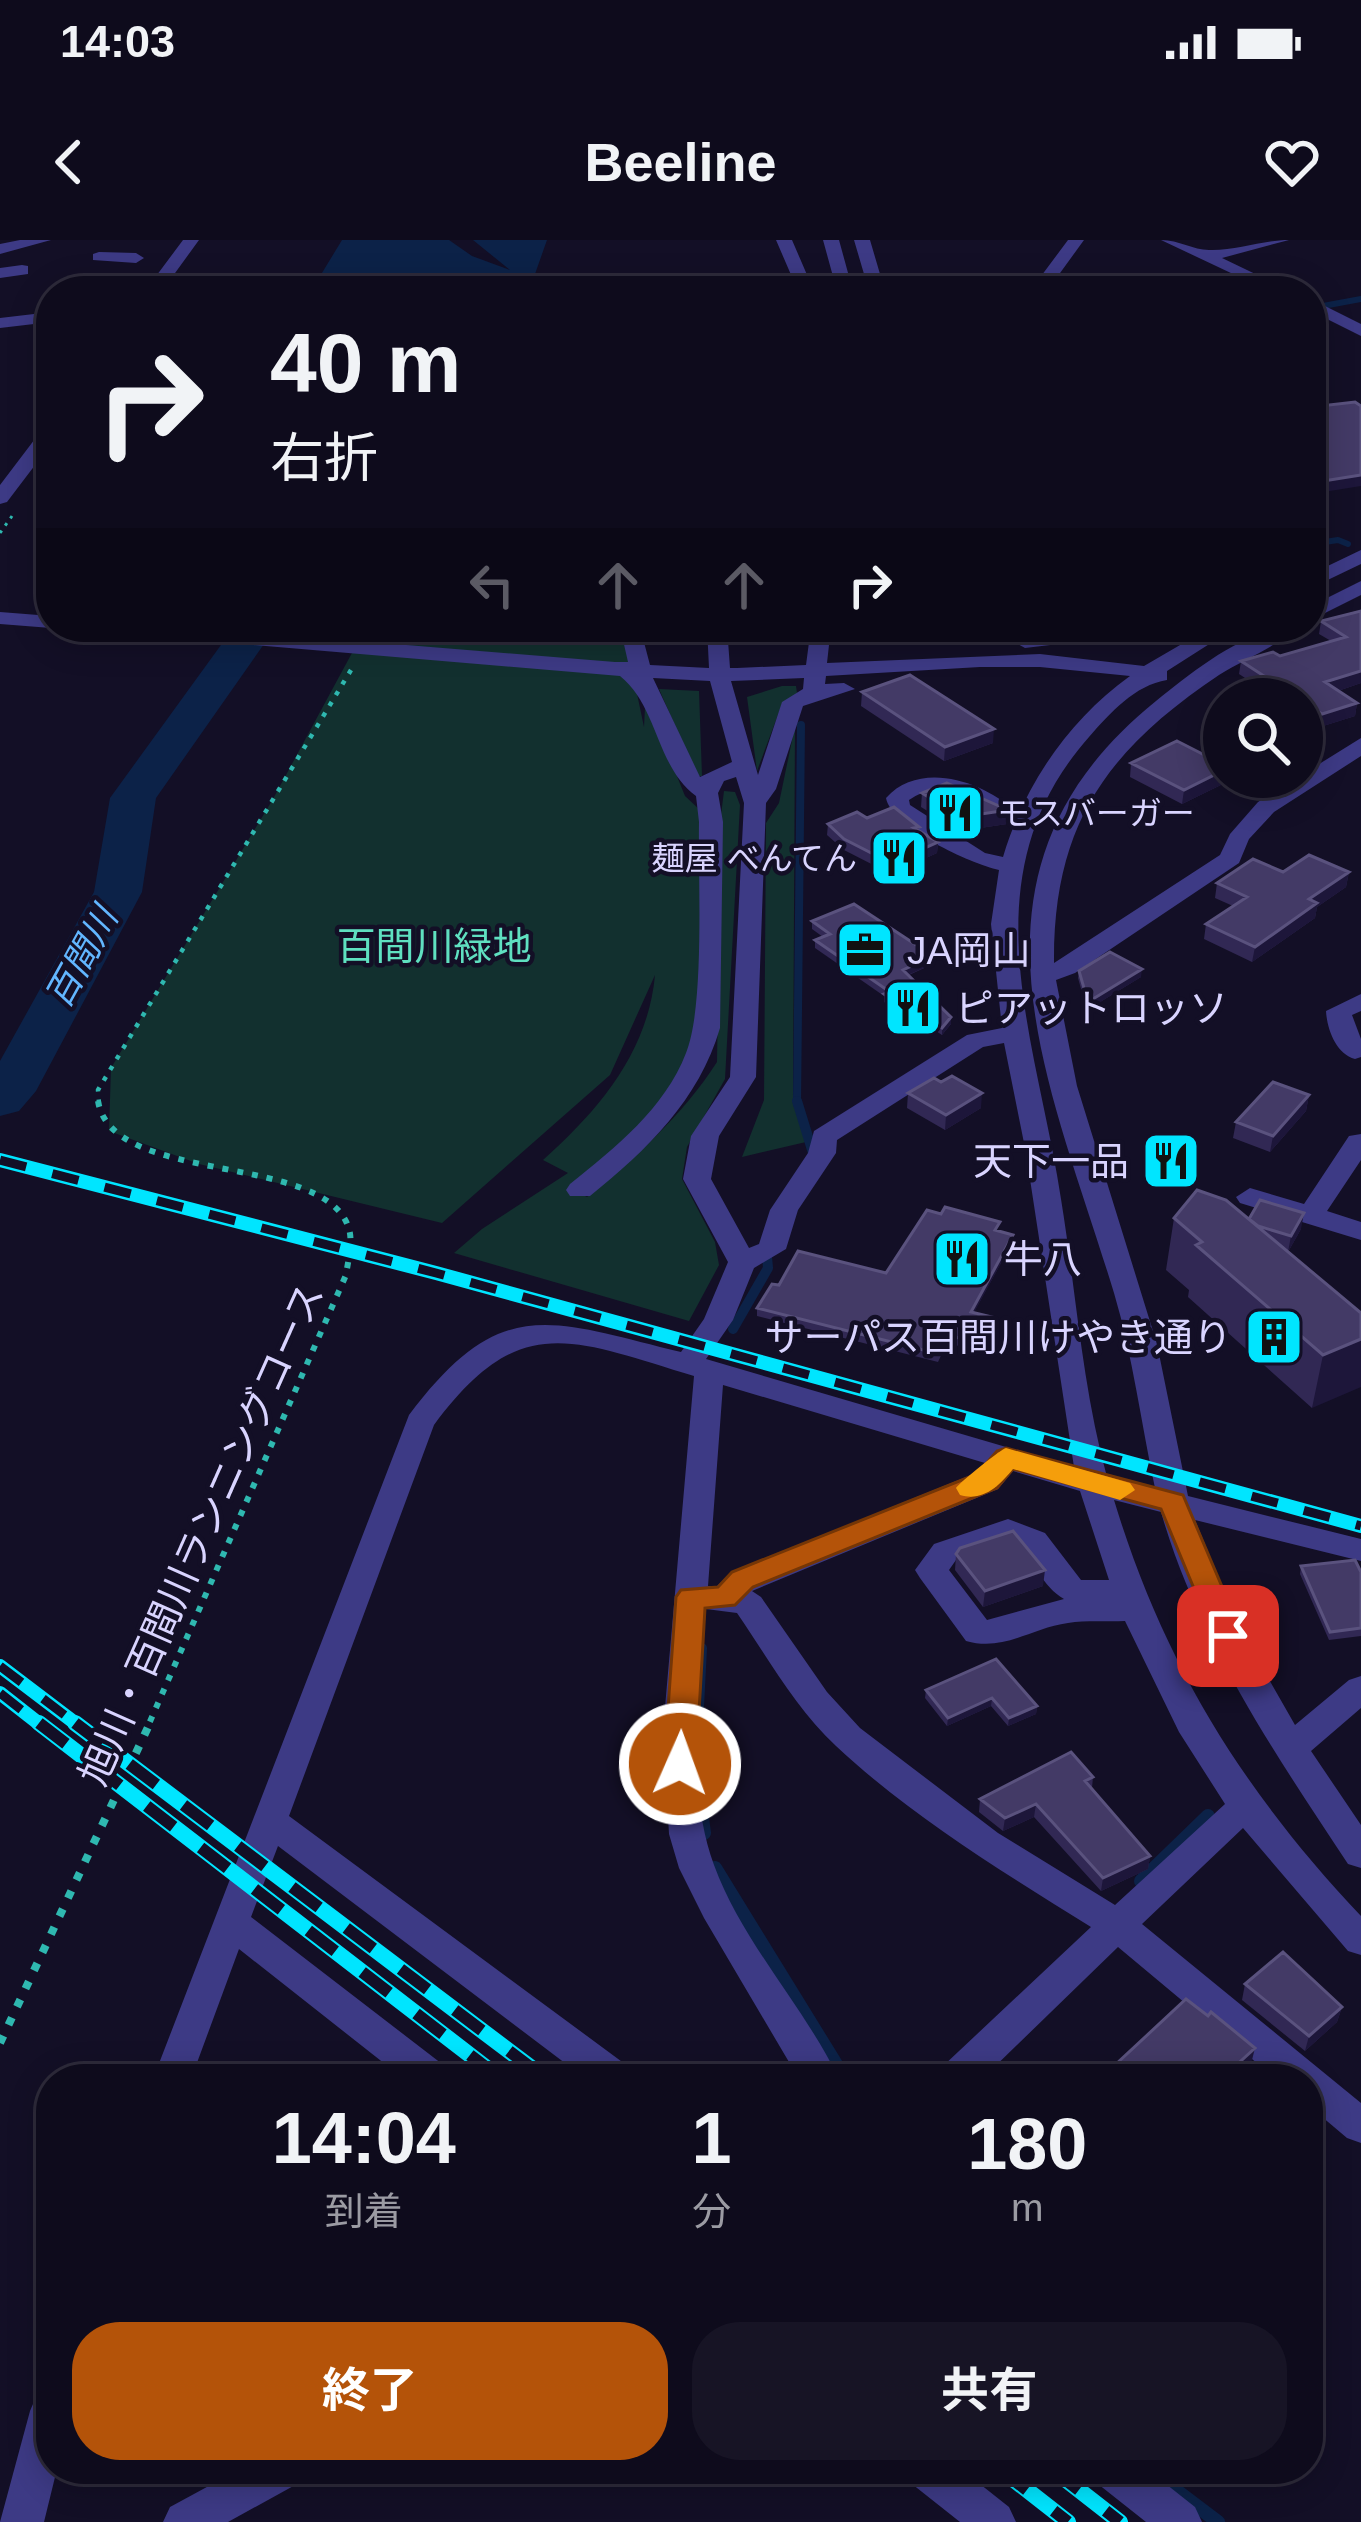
<!DOCTYPE html>
<html lang="ja">
<head>
<meta charset="utf-8">
<style>
  :root { --surface:#0e0b1c; --page:#171425; --text:#f1f3f6; --muted:#9b9ba3; --line:#2e2b3b; --accent:#b45309 }
  body { margin:0; font-family:Arial,"Noto Sans JP",sans-serif; background:var(--page); color:var(--text); height:100vh; display:flex; flex-direction:column; font-size:45px; white-space:nowrap }
  * { box-sizing:border-box; margin:0 }
  p { font-size:39px; color:var(--muted) }
  .icon { flex:none; width:66px; height:66px; fill:none; stroke:currentColor; stroke-width:2; stroke-linecap:round; stroke-linejoin:round }
  .map { position:relative; flex:1; overflow:hidden }
  .sheet { position:absolute; left:36px; top:1824px; width:1287px; height:420px; display:flex; flex-direction:column; background:var(--surface); border-radius:48px; box-shadow:0 6px 30px #0003,0 0 0 3px var(--line) }
  .sheet>* { flex:none }
  .guide { position:absolute; left:36px; top:36px; width:1290px; height:366px; border-radius:48px; box-shadow:0 6px 30px #0003,0 0 0 3px var(--line); background:#0e0b1c; color:var(--text); overflow:hidden }
  .buttons { position:absolute; left:1203px; top:438px; display:grid; gap:24px }
  .buttons a { display:grid; place-items:center; width:120px; height:120px; border-radius:50%; background:var(--surface); box-shadow:0 6px 30px #0003,0 0 0 3px var(--line); font-size:60px }
  .pin { position:absolute; display:grid; place-items:center; width:102px; height:102px; color:#fff; margin:-51px; border-radius:24px; box-shadow:0 6px 18px #0006 }
  .me { position:absolute; width:132px; margin:-66px; rotate:2deg; stroke-linejoin:round; filter:drop-shadow(0 0 9px #0008) }
  .turn { display:flex; align-items:center; gap:42px; height:252px; padding:0 36px; font-size:54px }
  .turn .icon { width:156px; height:156px; stroke-width:2.5 }
  .turn b { display:block; font-size:84px; line-height:102px }
  .lanes { display:flex; align-items:center; height:114px; padding:0 36px; background:#0003; justify-content:center; gap:60px; direction:ltr }
  .lanes .off { opacity:.35 }
  .eta { display:flex; justify-content:space-evenly; align-items:center; height:204px; text-align:center }
  .eta b { font-size:72px; font-weight:700; line-height:84px }
  .action { display:flex; gap:24px; margin-top:auto; padding:24px 36px }
  .action a { flex:1; height:138px; border-radius:48px; background:var(--accent); color:#fff; font-size:48px; font-weight:700; line-height:138px; text-align:center }
  .action a+a { background:var(--page); color:var(--text) }
  .status { display:flex; justify-content:space-between; align-items:center; height:84px; padding:0 60px; background:var(--surface); direction:ltr }
  .status svg { height:33px; fill:currentColor }
  header { display:flex; justify-content:space-between; align-items:center; height:156px; padding:0 36px; background:var(--surface); font-size:54px; font-weight:700 }
  .map>svg:first-child { display:block }
  .green { fill:#12302f }
  .water { fill:#0c2248 }
  .lines { fill:none; stroke-linecap:round; stroke-linejoin:round }
  .stream-far3 { stroke:#0c2248; stroke-width:6 }
  .stream-far2 { stroke:#0c2248; stroke-width:8 }
  .stream-far1 { stroke:#0c2248; stroke-width:10 }
  .stream { stroke:#0c2248; stroke-width:14 }
  .river { fill:#0c2248; fill-rule:evenodd }
  .path-far3 { stroke:#2fb8b0; stroke-width:3; stroke-dasharray:3 6; stroke-linecap:butt }
  .path-far2 { stroke:#2fb8b0; stroke-width:4.5; stroke-dasharray:4.5 8; stroke-linecap:butt }
  .path-far1 { stroke:#2fb8b0; stroke-width:6; stroke-dasharray:6 9; stroke-linecap:butt }
  .path { stroke:#2fb8b0; stroke-width:8; stroke-dasharray:8 12; stroke-linecap:butt }
  .minor { fill:#3d3a85; fill-rule:evenodd }
  .rail-far1-casing { stroke:#00e5ff; stroke-width:14 }
  .rail-casing { stroke:#00e5ff; stroke-width:16 }
  .rail-far1 { stroke:#130f26; stroke-width:9; stroke-dasharray:27; stroke-linecap:butt }
  .rail { stroke:#130f26; stroke-width:12; stroke-dasharray:34; stroke-linecap:butt }
  .wall { fill:#312854 }
  .shaded-wall { fill:#1d163a }
  .building { fill:#433a66; stroke:#5a527e; stroke-width:3 }
  .route { fill:#b45309; stroke:#753606; stroke-width:3 }
  .slow { fill:#f59e0b }
  .labels { text-anchor:middle; stroke-width:9; stroke-linejoin:round; paint-order:stroke }
  .far-poi-label { font-size:33px; fill:#d9d4ff; stroke:#130f26; text-anchor:start }
  .far-water-label { font-size:36px; font-style:italic; fill:#62b6ff; stroke:#130f26 }
  .park-label { font-size:39px; fill:#5fe0c0; stroke:#130f26 }
  .poi-label { font-size:39px; fill:#d9d4ff; stroke:#130f26; text-anchor:start }
  .street-label { font-size:39px; fill:#d9d4ff; stroke:#130f26 }
</style>
</head>
<body>
<div class="status"><b>14:03</b><svg viewBox="0 0 49 12"><path d="M0 12V9h3v3zM5 12V6h3v6zM10 12V3h3v9zM15 12V0h3v12zM26 1h20v11H26zM47 4h2v5h-2z"/></svg></div>
<header><svg class="icon" aria-label="back" viewBox="0 0 24 24"><path d="M15 5l-7 7 7 7"/></svg>Beeline<svg class="icon" aria-label="heart" viewBox="0 0 24 24"><path d="M12 20l-8-8c-3-5 5-10 8-4 3-6 11-1 8 4z"/></svg></header>
<div class="map">
<svg width="1361" height="2282" viewBox="0 0 1361 2282">
  <rect width="100%" height="100%" fill="#130f26"/>
  <path class="green" d="M366 387H623L644 487 645 467H649L685 556 701 571 705 588C702 663 716 790 669 851 641 888 604 917 570 948L587 957C635 918 683 875 717 822L721 575 724 551 735 552 740 565 725 839 687 907 682 939 715 1002 719 1025 689 1081 454 1013 482 989 568 933 543 920C599 870 648 812 655 735L610 835 442 983 199 924 109 891 111 828 273 559Z
    M782 446H796L797 453 782 464 757 531 747 457Z
    M659 449 699 451 702 536H697Z
    M795 486 793 855 806 902 742 917 764 860 766 583 779 563Z"/>
  <path class="water" d="M342 0H449L472 16 510 30 473 0H547L529 51H311Z"/>
  <g class="lines">
    <path class="stream-far3" d="M1323 66 1361 59
      M1311 304 1338 300 1348 304"/>
    <path class="stream-far2" d="M797 864 801 485"/>
    <path class="stream-far1" d="M797 861 813 913
      M733 1089 768 1028 766 1006
      M698 1486 702 1408"/>
    <path class="stream" d="M698 1483 696 1532 704 1593
      M715 1628 845 1839
      M1141 1641 1208 1576
      M1148 2229 1218 2282"/>
    <path class="river" d="M234 387H276L156 558 142 652 36 851 19 871 0 876V821L94 652 110 558Z"/>
    <path class="path-far3" d="M0 293 12 276"/>
    <path class="path-far2" d="M99 864 98 850 351 430"/>
    <path class="path-far1" d="M98 861C112 947 326 911 349 989 353 1002 348 1021 346 1035L148 1486"/>
    <path class="path" d="M0 1803 150 1483"/>
    <path class="minor" d="M20 0H51L0 14V4Z
      M183 0H199L162 51H145Z
      M776 0H792L814 51H798Z
      M823 0H839L853 51H837Z
      M854 0H870L885 51H869Z
      M1068 0H1084L1047 51H1030Z
      M1161 0C1179 0 1193 10 1209 10 1235 11 1262 0 1289 0L1222 18 1291 51H1269Z
      M99 12 136 13 144 18 136 23 93 20V14Z
      M22 25 28 26V34L0 38V28Z
      M1311 59 1361 84V96L1311 71Z
      M51 72V82L0 88V78Z
      M51 185V204L7 262 0 264V245L44 187Z
      M1361 310V324L1311 348V334Z
      M1361 341V355L1311 380V366Z
      M0 372 51 376V387H56L51 388 0 384Z
      M103 387H188L615 422H628L620 387H640L650 425 709 428 707 387H727L730 428H737L806 425 811 387H831L827 423 1040 414 1144 426 1211 387H1236L1167 431V440C1135 445 1110 473 1089 497 965 637 1037 799 1061 959 1076 1051 1082 1146 1107 1237L1155 1248C1141 1183 1133 1117 1114 1053 1049 839 944 632 1156 461 1195 430 1247 387 1297 387 1277 407 1244 419 1219 435 1106 511 1053 585 1054 723L1220 615 1230 594 1258 562 1361 498V516L1274 572 1249 599 1239 623 1075 733 1056 740 1077 846 1157 1104 1188 1256 1361 1299V1321L1195 1280 1239 1387 1295 1485 1349 1440 1361 1436V1468L1311 1511 1361 1585V1628L1348 1624C1276 1515 1198 1401 1161 1272L1114 1260C1163 1422 1242 1550 1361 1676V1715L1348 1711 1243 1588 1142 1684 1361 1863V1903L1347 1898 1308 1865V1839H1276L1118 1707 982 1839H937L942 1827 1091 1687C1003 1632 912 1577 836 1506 796 1469 768 1418 737 1373L706 1369C700 1451 685 1546 714 1625 742 1702 804 1766 839 1839H799L704 1678 679 1628 669 1594 663 1490 694 1136C571 1099 519 1070 434 1185L289 1576 629 1827 634 1839H586L278 1606 251 1677 446 1827 451 1839H404L239 1709 191 1839H153L409 1175C501 1053 549 1080 681 1112L704 1079 728 1022 683 939 691 896 730 837 744 563 736 537 724 541 718 553 723 582 720 788C699 860 647 910 590 956H570L566 950 570 944C615 908 665 868 686 813 705 766 698 639 699 582L696 556C656 527 658 466 620 436L113 393ZM980 427H1040L1130 436C1069 480 1024 545 1003 617L985 613 910 565 909 560C949 531 973 583 1012 577L1016 572C983 541 920 520 886 558 891 587 971 624 999 630L991 684 1002 788 967 795 814 891 808 913 770 970 759 1004 749 1008 711 939 719 896 756 837 766 563 776 549 803 466 855 449 844 443 825 444 826 436ZM653 438 710 441 732 522 700 537ZM804 438 803 449 782 462 758 535 731 441ZM1004 803 1026 913 1074 1227 706 1119 733 1080 754 1028 786 1009 798 970 836 913 837 900 983 807ZM723 1145 985 1223 976 1233 732 1332 717 1346H708ZM1013 1231 1080 1251 1109 1340H1081L1045 1293 1008 1279 934 1304 915 1330 920 1338 966 1401C1004 1412 1031 1388 1068 1383 1086 1380 1107 1382 1125 1381L1179 1492 1225 1564 1115 1665 998 1593 860 1488 827 1452 761 1357 752 1351 998 1249ZM1009 1302C1034 1316 1040 1345 1064 1359L987 1380 949 1330 956 1320Z
      M1098 387H1161L1151 393 1025 408 1014 402 1025 396Z
      M1361 754V771L1352 775 1361 799V817L1355 819C1336 814 1327 789 1326 771Z
      M1361 894V920L1327 971 1361 982V1000L1240 963 1236 957 1250 948 1304 964 1349 896Z
      M51 2151V2229H57L44 2282H0L30 2171 36 2157Z
      M240 2229H304L297 2244 228 2282H163L170 2267Z
      M905 2229H961L1009 2267 1016 2282H960L912 2244Z
      M1091 2229H1147L1195 2267 1202 2282H1146L1098 2244Z"/>
    <defs>
      <path id="rail-far1" d="M0 920 436 1033 1361 1286
        M0 1426 79 1486
        M0 1453 42 1486"/>
      <path id="rail" d="M39 1483 501 1839
        M75 1483 546 1839
        M1000 2229 1068 2282
        M1052 2229 1120 2282"/>
    </defs>
    <use href="#rail-far1" class="rail-far1-casing"/>
    <use href="#rail" class="rail-casing"/>
    <use href="#rail-far1" class="rail-far1"/>
    <use href="#rail" class="rail"/>
  </g>
  <path class="wall" d="M1361 371V443L1338 451 1357 463 1355 476 1320 487 1302 476V459H1277L1239 434 1241 421 1280 416 1331 401 1319 394 1321 381Z
    M862 452 993 503 944 521 861 466Z
    M1131 523 1228 537 1227 542 1182 564 1130 537Z
    M922 553 1008 570 1007 584 960 591 921 567Z
    M867 578 919 587 918 591 938 602 937 613 891 634 844 610 827 595 828 584Z
    M1283 632H1349L1346 647 1317 667 1315 678 1252 722 1204 699 1206 684 1233 666 1215 658 1217 643Z
    M812 681 933 716V724L909 735 951 777V784L942 795 922 782 916 785 884 762V756L815 708V700L823 697 812 689Z
    M1079 731 1141 737 1087 770 1078 738Z
    M908 853 981 868 945 890 907 868Z
    M1309 855 1306 871 1270 912 1233 898 1236 882Z
    M1174 978 1249 979 1301 989 1288 1012 1361 1073 1312 1168 1188 1057 1189 1050 1166 1030Z
    M998 991 1012 1003 974 1072 992 1077 991 1085 979 1111 947 1103 938 1122 757 1076V1068L779 1045 886 1033Z
    M956 1314 1043 1346 983 1367 955 1330Z
    M1301 1326 1361 1332V1396L1329 1400 1300 1334Z
    M996 1419 1037 1466 1036 1474 1008 1486 991 1466 947 1486 925 1458 926 1450Z
    M1093 1537 1092 1548 1150 1616 1148 1629 1101 1651 1034 1577 1003 1591 979 1572 980 1559Z
    M1245 1744 1342 1767 1337 1782 1305 1811 1242 1760Z"/>
  <path class="shaded-wall" d="M1361 235V246L1311 254V243Z
    M1361 431V443L1323 456 1325 442Z
    M1357 463 1355 476 1320 487 1322 474Z
    M994 489 993 503 944 521 945 507Z
    M1224 530V537H1228L1227 542 1182 564 1184 550Z
    M1008 570 1007 584 960 591 961 577Z
    M938 602 937 613 891 634V623Z
    M1349 632 1346 647 1317 667 1315 678 1252 722 1255 707 1309 659Z
    M933 716V724L903 737V730Z
    M1142 729 1141 737 1087 770 1088 762Z
    M951 777V784L942 795V788Z
    M982 853 981 868 945 890 946 875Z
    M1309 855 1306 871 1270 912 1273 896Z
    M1304 973 1301 989 1288 1012 1291 996Z
    M1013 995 1012 1003 970 1080 971 1072Z
    M992 1077 991 1085 979 1111 980 1104Z
    M1361 1099V1147L1312 1168 1323 1115Z
    M1045 1330 1043 1346 983 1367 985 1351Z
    M992 1458 991 1466 947 1486 948 1478Z
    M1037 1466 1036 1474 1008 1486 1009 1478Z
    M1036 1564 1034 1577 1003 1591 1005 1578Z
    M1150 1616 1148 1629 1101 1651 1103 1638Z
    M1342 1767 1337 1782 1305 1811 1309 1796Z
    M1255 1808 1251 1824 1234 1839H1221Z"/>
  <path class="building" d="M1355 162 1361 166V235L1311 243V167Z
    M1361 371V431L1325 442 1357 463 1322 474 1302 461V459H1299L1241 421 1273 412 1280 416 1346 397 1321 381Z
    M910 435 994 489 945 507 862 452Z
    M1177 501 1224 525V530L1184 550 1131 523Z
    M947 543 1008 570 961 577 922 553Z
    M894 567 919 587 914 588 938 602 891 623 844 599 828 584 857 572 867 578Z
    M1309 615 1349 632 1309 659 1317 663 1255 707 1206 684 1247 657 1217 643 1253 619 1283 632Z
    M854 664 933 716 903 730 951 777 942 788 922 774 916 777 884 754 890 752 815 700 830 694 812 681Z
    M1110 712 1142 729 1088 762 1079 731Z
    M952 836 982 853 946 875 908 853 934 838 941 842Z
    M1273 842 1309 855 1273 896 1236 882Z
    M1197 950 1226 960 1361 1073V1099L1323 1115 1196 1005 1202 1002 1174 978Z
    M1260 960 1304 973 1291 996 1258 986 1249 979Z
    M945 967 1000 982 995 990 1013 995 971 1072 992 1077 980 1104 948 1095 939 1114 757 1068 772 1044 779 1045 798 1011 886 1033 927 970 941 974Z
    M1013 1291 1045 1330 985 1351 956 1314 960 1308Z
    M1355 1320 1361 1332V1388L1330 1392 1301 1326Z
    M996 1419 1037 1466 1009 1478 992 1458 948 1478 926 1450Z
    M1071 1512 1093 1537 1085 1541 1150 1616 1103 1638 1036 1564 1005 1578 980 1559Z
    M1283 1712 1342 1767 1309 1796 1245 1744Z
    M1186 1759 1208 1776 1211 1772 1255 1808 1221 1839H1204L1194 1831 1186 1839H1100Z"/>
  <path class="route" d="M1006 1208 1183 1255 1243 1396 1239 1404H1217L1161 1269 1013 1229 997 1248 753 1347 735 1365 705 1368 696 1524 691 1533H669L664 1524 676 1357 681 1350 718 1347 732 1332 977 1234 997 1211Z"/>
  <path class="slow" d="M1006 1208 1130 1243 1135 1250 1120 1260 1013 1229C999 1246 983 1262 960 1255L956 1248C959 1243 1001 1209 1006 1208Z"/>
  <defs>
    <symbol id="restaurant-square" viewBox="-11 -11 22 22"><rect x="-9" y="-9" width="18" height="18" rx="4" fill="#00e5ff" stroke="#130f26"/><path d="M-5-6h1v4h1v-4h1v4h1v-4h1v5L-1.5 .5V6h-2V.5L-5-1ZM5-6V6H3V1.5H1.5Q1.5-4 5-6Z" fill="#111"/></symbol>
    <symbol id="office-square" viewBox="-11 -11 22 22"><rect x="-9" y="-9" width="18" height="18" rx="4" fill="#00e5ff" stroke="#130f26"/><path d="M-6-3h4V-5.5h4V-3h4V5H-6ZM-1-4.5V-3h2v-1.5ZM-6 0V1H6V0Z" fill="#111"/></symbol>
    <symbol id="building-square" viewBox="-11 -11 22 22"><rect x="-9" y="-9" width="18" height="18" rx="4" fill="#00e5ff" stroke="#130f26"/><path d="M-4-6H4V6H1V3H-1V6H-4ZM-2.5-4.3h1.7v1.8h-1.7ZM.8-4.3h1.7v1.8H.8ZM-2.5-1h1.7V.8h-1.7ZM.8-1h1.7V.8H.8Z" fill="#111"/></symbol>
  </defs>
  <g fill-rule="evenodd">
    <use href="#restaurant-square" x="922" y="540" width="66" height="66"/>
    <use href="#restaurant-square" x="866" y="585" width="66" height="66"/>
    <use href="#office-square" x="832" y="677" width="66" height="66"/>
    <use href="#restaurant-square" x="880" y="735" width="66" height="66"/>
    <use href="#restaurant-square" x="1138" y="888" width="66" height="66"/>
    <use href="#restaurant-square" x="929" y="986" width="66" height="66"/>
    <use href="#building-square" x="1241" y="1064" width="66" height="66"/>
  </g>
  <g class="labels">
    <g class="far-poi-label">
      <text x="997" y="585">モスバーガー</text>
      <text x="857" y="630" text-anchor="end">麺屋 べんてん</text>
    </g>
    <g class="far-water-label">
      <text transform="translate(81 717) rotate(-61)" y="13">百間川</text>
    </g>
    <g class="park-label">
      <text x="434" y="720">百間川緑地</text>
    </g>
    <g class="poi-label">
      <text x="907" y="724">JA岡山</text>
      <text x="955" y="782">ピアットロッソ</text>
      <text x="1129" y="935" text-anchor="end">天下一品</text>
      <text x="1004" y="1033">牛八</text>
      <text x="1232" y="1111" text-anchor="end">サーパス百間川けやき通り</text>
    </g>
    <g class="street-label">
      <text transform="translate(201 1294) rotate(-66)" y="14">旭川・百間川ランニングコース</text>
    </g>
  </g>
</svg>
<div class="buttons">
<a><svg class="icon" aria-label="search" viewBox="0 0 24 24"><circle cx="10" cy="10" r="6"/><path d="M15 15l6 6"/></svg></a>
</div>
<div class="pin" style="left:1228px;top:1396px;background:#d93025"><svg class="icon" aria-label="arrive" viewBox="0 0 24 24"><path d="M6 21V4h12l-3 4 3 4H6"/></svg></div>
<svg class="me" style="left:680px;top:1524px" viewBox="-20 -20 40 40"><circle r="17" fill="#b45309" stroke="#fff" stroke-width="3"/><path d="M0-11L8 9 0 5-8 9z" fill="#fff"/></svg>
<div class="guide">
<div class="turn"><svg class="icon" aria-label="right" viewBox="0 0 24 24"><path d="M7 20v-9h11M14 6l5 5-5 5"/></svg><div><b>40 m</b>右折</div></div>
<div class="lanes"><svg class="icon off" aria-label="left" viewBox="0 0 24 24"><path d="M17 20v-9H6M10 6l-5 5 5 5"/></svg><svg class="icon off" aria-label="ahead" viewBox="0 0 24 24"><path d="M12 20V5M6 11l6-6 6 6"/></svg><svg class="icon off" aria-label="ahead" viewBox="0 0 24 24"><path d="M12 20V5M6 11l6-6 6 6"/></svg><svg class="icon" aria-label="right" viewBox="0 0 24 24"><path d="M7 20v-9h11M14 6l5 5-5 5"/></svg></div>
</div>
<section class="sheet">
<div class="eta">
<div><b>14:04</b><p>到着</p></div>
<div><b>1</b><p>分</p></div>
<div><b>180</b><p>m</p></div>
</div>
<div class="action"><a>終了</a><a>共有</a></div>
</section>
</div>
</body>
</html>
